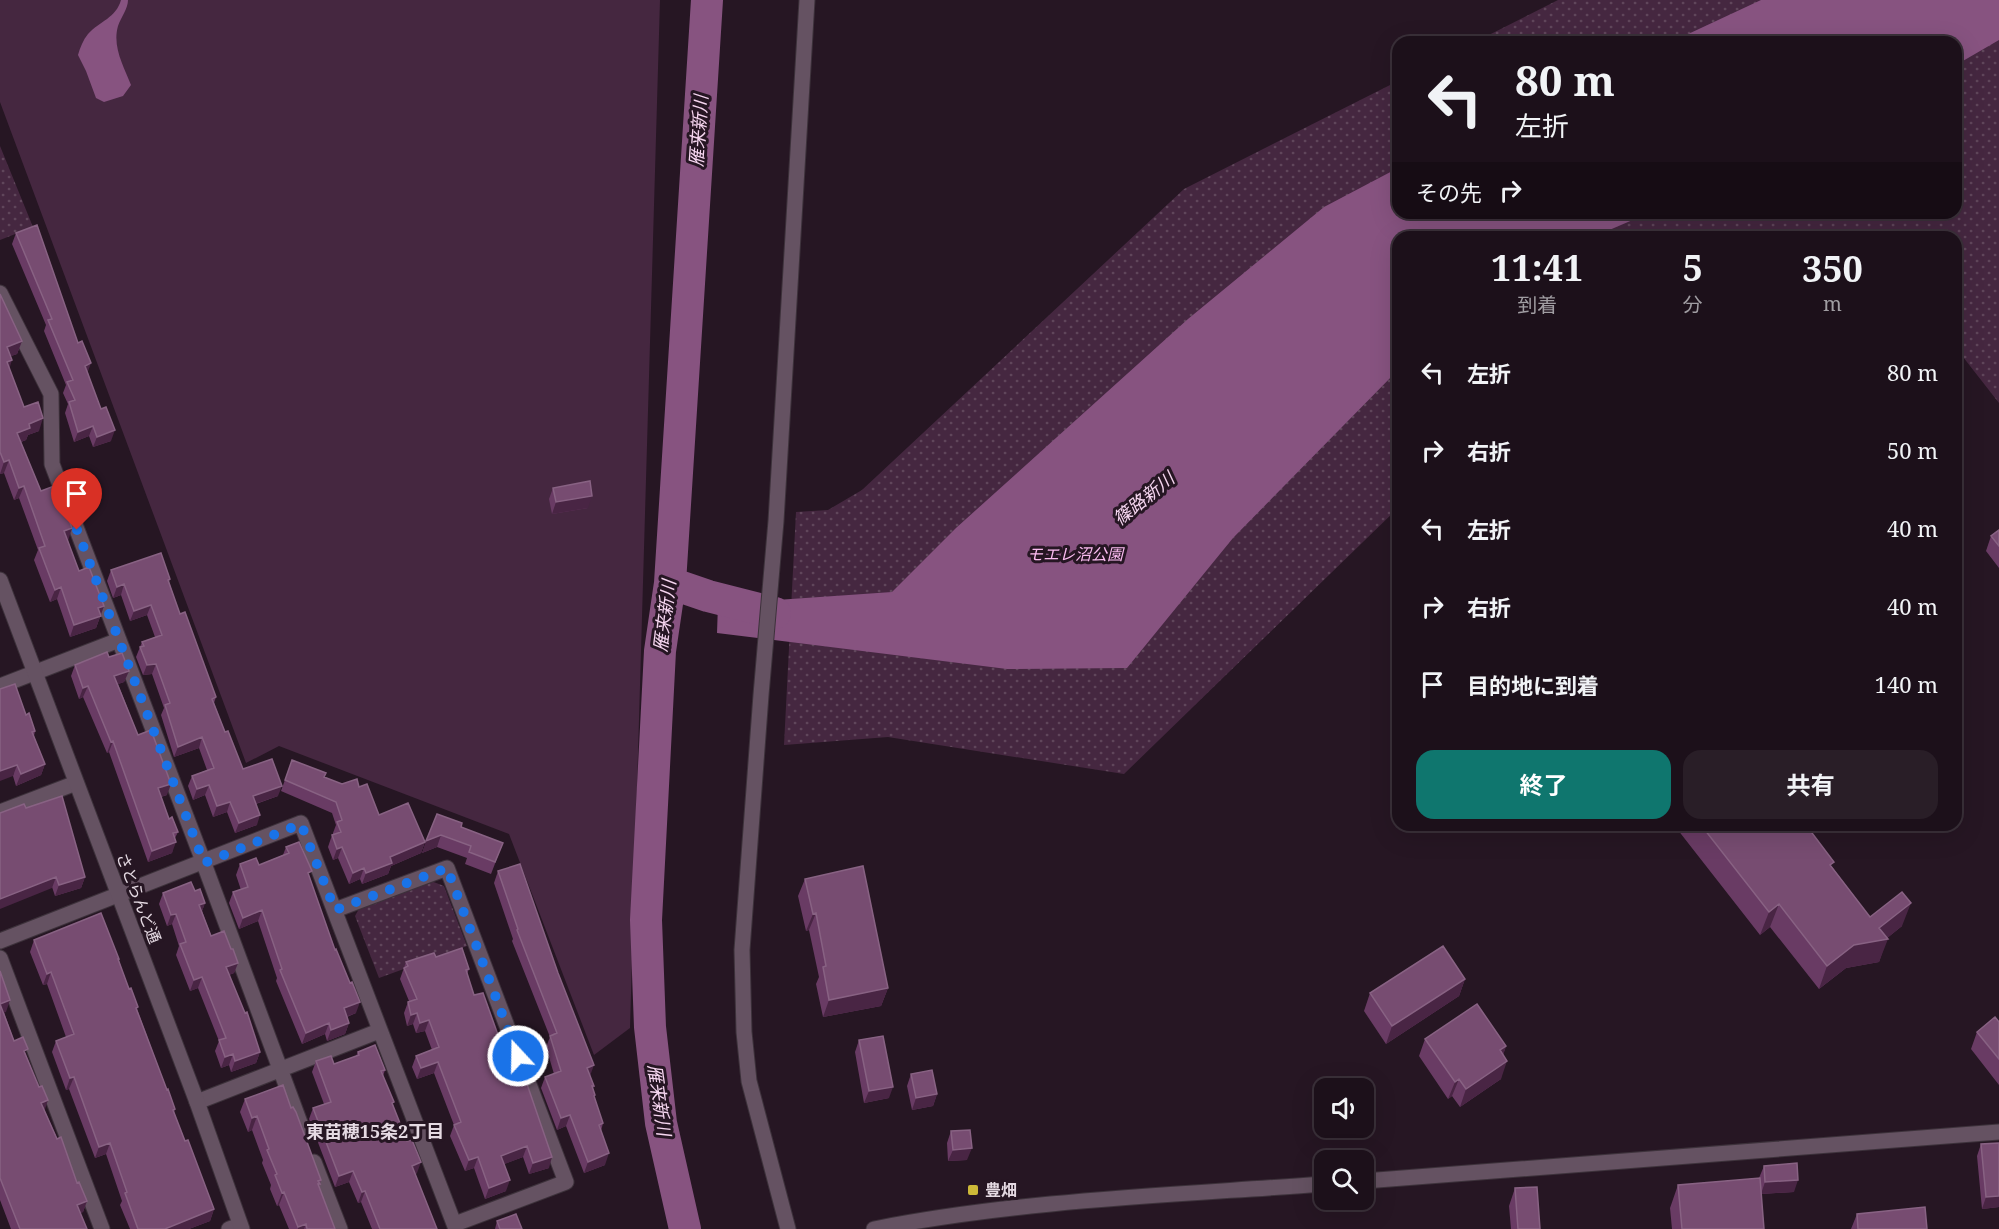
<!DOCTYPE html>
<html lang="ja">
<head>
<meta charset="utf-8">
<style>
  :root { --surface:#1c101a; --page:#291e27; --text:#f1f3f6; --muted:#a09da2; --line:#3a3039; --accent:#0f766e }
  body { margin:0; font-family:"Noto Serif","Noto Sans JP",serif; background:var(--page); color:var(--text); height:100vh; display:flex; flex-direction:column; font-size:22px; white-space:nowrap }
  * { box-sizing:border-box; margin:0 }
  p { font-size:20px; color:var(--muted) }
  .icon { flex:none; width:33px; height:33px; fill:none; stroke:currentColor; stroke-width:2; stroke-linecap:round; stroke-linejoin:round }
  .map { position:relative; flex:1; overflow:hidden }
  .sheet { position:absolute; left:1392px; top:231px; width:570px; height:600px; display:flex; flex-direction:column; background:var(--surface); border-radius:18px; box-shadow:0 6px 24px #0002,0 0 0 2px var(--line) }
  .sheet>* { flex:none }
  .hud { position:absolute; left:1392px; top:36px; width:570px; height:183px; border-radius:18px; box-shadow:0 6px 24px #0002,0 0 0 2px var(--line); background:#1c101a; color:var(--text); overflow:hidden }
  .tools { position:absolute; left:1314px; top:1078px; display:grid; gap:12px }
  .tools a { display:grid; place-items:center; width:60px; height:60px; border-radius:12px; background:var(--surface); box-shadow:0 6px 24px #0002,0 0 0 2px var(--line); font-size:30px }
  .pin { position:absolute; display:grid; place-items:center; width:51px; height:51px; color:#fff; margin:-62px -26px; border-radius:50% 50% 50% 0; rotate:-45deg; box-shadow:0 0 6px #0007 }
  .pin .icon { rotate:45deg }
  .me { position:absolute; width:66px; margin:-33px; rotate:339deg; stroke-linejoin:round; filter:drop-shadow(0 0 4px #0008) }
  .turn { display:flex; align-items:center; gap:21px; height:126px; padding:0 24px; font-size:27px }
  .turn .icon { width:78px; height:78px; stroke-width:2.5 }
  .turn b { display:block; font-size:42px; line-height:51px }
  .then { display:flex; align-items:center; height:57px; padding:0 24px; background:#0003; gap:12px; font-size:22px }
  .eta { display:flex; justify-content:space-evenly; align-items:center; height:102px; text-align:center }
  .eta b { font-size:36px; font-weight:700; line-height:42px }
  .button { display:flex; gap:12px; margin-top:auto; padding:12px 24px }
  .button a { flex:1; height:69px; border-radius:18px; background:var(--accent); color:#fff; font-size:24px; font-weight:700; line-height:69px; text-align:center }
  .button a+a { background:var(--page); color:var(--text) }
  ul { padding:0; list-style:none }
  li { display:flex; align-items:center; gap:18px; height:78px; padding:0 24px }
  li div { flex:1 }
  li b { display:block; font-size:22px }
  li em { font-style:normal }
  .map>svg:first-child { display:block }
  .grass { fill:#452740 }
  .park { fill:url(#park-dots) }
  .water { fill:#875380 }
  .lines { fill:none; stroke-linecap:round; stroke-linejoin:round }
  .river { stroke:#875380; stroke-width:32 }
  .street-casing { stroke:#3d323b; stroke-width:17 }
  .secondary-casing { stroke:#3d323b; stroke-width:17 }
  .street { stroke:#655262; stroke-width:15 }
  .secondary { stroke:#655262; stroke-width:15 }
  .wall { fill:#693b64 }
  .shaded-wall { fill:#492544 }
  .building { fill:#774c71; stroke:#886283; stroke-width:1.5 }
  .route { stroke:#1a73e8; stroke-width:10; stroke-dasharray:0 18 }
  .poi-dot { fill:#cdb938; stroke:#261623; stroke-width:2 }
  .labels { text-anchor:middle; stroke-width:6; stroke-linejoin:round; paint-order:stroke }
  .park-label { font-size:16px; font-style:italic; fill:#fabbf0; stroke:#261623 }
  .street-label { font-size:16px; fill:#e5dae3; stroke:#261623 }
  .poi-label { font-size:16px; font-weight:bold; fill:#e5dae3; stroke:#261623; text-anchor:start }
  .water-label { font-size:18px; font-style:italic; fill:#f6d6f0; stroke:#261623 }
  .neighbourhood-label { font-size:18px; font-weight:bold; fill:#e5dae3; stroke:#261623 }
</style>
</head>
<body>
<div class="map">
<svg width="1999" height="1229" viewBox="0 0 1999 1229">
  <defs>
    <pattern id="park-dots" width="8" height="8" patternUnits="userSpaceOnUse" patternTransform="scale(1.5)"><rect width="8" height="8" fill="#452740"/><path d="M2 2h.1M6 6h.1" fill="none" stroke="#60465b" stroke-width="1.8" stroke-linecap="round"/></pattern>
  </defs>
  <rect width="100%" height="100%" fill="#261623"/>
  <path class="grass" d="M0 0H660L630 1028 594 1055 509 834 279 746 246 763 0 102Z"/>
  <path class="park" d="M1558 0H1999V403L1956 348V237H1398V508L1124 774 888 737 784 745 796 512 828 510 862 490 1184 189 1398 81V213H1956V42H1475Z
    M0 146 33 227 0 240Z
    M431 881 444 886 467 946 379 978 355 916 360 907Z"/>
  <path class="water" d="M121 0H128C128 9 121 17 118 26 112 47 124 67 131 85L123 96 104 102 96 98 86 71 78 55C80 48 83 40 88 34 100 21 116 18 121 0Z
    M1761 0H1999V40L1956 65V42H1671Z
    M1398 168V213H1649L1593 237H1398V370L1233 538 1127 668 1007 669 717 633 718 604 892 592 956 528 1188 319 1324 207Z"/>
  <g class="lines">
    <path class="river" d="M670 583 708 596 775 613
      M685 1229 661 1123 650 1027 646 920 660 651 670 583 707 0"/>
    <defs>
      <path id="street" d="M0 293 51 394 52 464 200 853 302 1128
        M0 686 119 640
        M0 812 76 783
        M335 910 447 868 566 1182 455 1224
        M0 941 301 823 456 1229
        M0 958 102 1229
        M197 1102 379 1031
        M314 1162 340 1229
        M229 1229 240 1225"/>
      <path id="secondary" d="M0 580 197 1102 242 1229
        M1364 1181 1999 1132
        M788 1229 749 1081 744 1032 742 950 761 695 776 521 807 0
        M874 1229C1020 1200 1176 1195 1324 1184"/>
    </defs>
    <use href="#street" class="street-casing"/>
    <use href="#secondary" class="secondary-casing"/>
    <use href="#street" class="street"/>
    <use href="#secondary" class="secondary"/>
  </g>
  <path class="wall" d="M16 233 88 373 111 441 93 447 89 436 74 442 65 413 68 404 63 393 66 385 44 331 46 325 12 244Z
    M0 294 22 341 17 354 11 356 9 368 24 407 39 431 28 435 26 440 21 442 41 491 68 541 79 571 104 606 96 628 70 637 57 599 50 602 34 560 38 550 19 498 14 500 4 473 0 474Z
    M553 488 588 508 552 514 549 499Z
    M1999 530V568L1986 551 1991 536Z
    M111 570 170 579 169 582 180 614 216 697 214 703 225 732 243 769 278 796 256 804 257 825 235 833 227 812 213 817 205 795 193 800 188 786 192 776 207 770 199 748 174 757 161 715 164 708 152 674 143 675 136 657 142 642 155 637 147 615 130 621 121 595 113 598 107 581Z
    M109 657 129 671 124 682 118 684 138 735 167 795 161 797 169 819 178 832 175 838 172 853 148 862 109 752 107 753 83 697 79 699 71 676 75 665Z
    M26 715 35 731 34 736 45 764 41 775 16 786 13 776Z
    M292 760 324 777 342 784 359 787 379 815 425 842 421 853 391 866 388 874 362 884 360 879 349 884 338 858 333 860 328 847 332 835H333V833L336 825 332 813 281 791Z
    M26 808 85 877 81 888 55 896Z
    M437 814 461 827 503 843 491 874 465 864 467 858 437 847 422 853Z
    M1674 825H1806L1832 867 1870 917 1902 926 1887 938 1879 962 1846 968 1819 989 1770 927 1760 935Z
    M286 847 309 878 356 1013 347 1017 349 1023 345 1034 327 1041 325 1034 302 1044 276 981 277 978 258 921 239 929 229 903 233 892 241 890 236 875 240 864 259 865 283 855Z
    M498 871 590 1075 594 1086 593 1088 594 1097 603 1123 601 1131 605 1165 584 1173 566 1126 557 1130 541 1088 545 1077 554 1074 546 1047 550 1037 512 941 513 939 494 883Z
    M805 879 888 988 881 1006 823 1017 816 984 819 977 809 930 806 931 798 896Z
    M195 891 205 903 202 911 211 936 231 949 238 963 234 973 229 975 260 1052 256 1063 231 1072 229 1065 221 1068 215 1051 219 1041 198 988 190 991 176 955 179 946 172 924 167 926 159 904 163 893Z
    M34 940 119 961 129 989 138 1007 137 1009 167 1090 175 1109 174 1112 185 1141 214 1209 210 1221 189 1229H130L120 1205 122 1201 106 1154 95 1158 69 1089 66 1090 52 1052 56 1041 66 1037 47 984 43 985 30 952Z
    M436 957 469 969 467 974 474 995 512 1074 549 1168 529 1174 523 1157 504 1164 506 1191 485 1199 474 1168 465 1171 450 1136 454 1125 434 1073 417 1079 412 1067 416 1056 432 1050 425 1031 416 1033 413 1024 407 1026 404 1013 408 1002 409 1001 400 979 406 962Z
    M0 971 6 1012H4L14 1041 26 1056 39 1087 48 1100 44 1109 77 1183 87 1201 83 1212 80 1213 87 1229H11L0 1200Z
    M1465 979 1459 996 1386 1044 1364 1011 1370 993Z
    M1999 1022V1085L1971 1049 1977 1032Z
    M1425 1039 1506 1046 1503 1055 1501 1079 1460 1107 1452 1096 1448 1099 1419 1056Z
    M859 1040 889 1098 864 1103 855 1052Z
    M358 1052 385 1070 383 1076 417 1173 415 1174 437 1229H372L361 1202 358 1203 349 1182 335 1187 309 1119 313 1108 324 1104 312 1072 316 1061 334 1064 356 1056Z
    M911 1074 937 1094 933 1106 912 1110 907 1086Z
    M245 1099 291 1108 321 1180 319 1187 335 1229H289L279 1205 277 1206 270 1189 271 1185 262 1163 263 1160 252 1130 248 1132 240 1112Z
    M951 1131 967 1160 948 1161 947 1143Z
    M1981 1144 1999 1207 1982 1209 1977 1156Z
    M1764 1166 1794 1192 1761 1194 1764 1229H1672L1670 1208 1678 1185 1759 1178Z
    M1515 1188 1540 1229H1511L1509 1206Z
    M1857 1214 1927 1229H1851Z
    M497 1221 522 1229H495Z"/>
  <path class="shaded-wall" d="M22 341 17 354 3 359 7 347Z
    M12 360 8 373 7 362Z
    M91 363 87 374 85 366Z
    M43 418 39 431 28 435 26 440 12 445 17 433 29 424Z
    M93 426 89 436 74 442 78 432Z
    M115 430 111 441 93 447 97 437Z
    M9 460 4 473 0 474 4 462Z
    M24 486 19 498 14 500 19 488Z
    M592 496 588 508 552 514 556 502Z
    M72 528 68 541 64 531Z
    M124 584 121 595 113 598 117 587Z
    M61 587 57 599 50 602 55 590Z
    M151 605 147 615 130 621 134 611Z
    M104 606 96 628 70 637 74 625 98 608Z
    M156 664 152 674 143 675 147 665Z
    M129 671 124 682 110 687 114 676Z
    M88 686 83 697 79 699 83 688Z
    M202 737 199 748 174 757 178 747Z
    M113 741 109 752 107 753 111 742Z
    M45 764 41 775 16 786 21 774Z
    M17 765 13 776 0 781V771Z
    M171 784 167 795 153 799 158 788Z
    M209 785 205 795 193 800 197 789Z
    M282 786 278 796 249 806 253 796Z
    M230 802 227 812 213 817 217 806Z
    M260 815 257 825 235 833 239 823Z
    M441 835 437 847 422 853 426 841Z
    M176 842 172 853 148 862 152 851Z
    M425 842 421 853 391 866 388 874 362 884 366 873 390 857Z
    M342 847 338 858 333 860 337 849Z
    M364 868 360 879 349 884 353 873Z
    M56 877 52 888 0 909V899Z
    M85 877 81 888 55 896 59 885Z
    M205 903 201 914 199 905Z
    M1911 903 1902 926 1886 939H1888L1879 962 1846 968 1819 989 1827 966 1854 945 1879 928Z
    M1779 904 1770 927 1760 935 1769 912Z
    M262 910 258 921 239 929 243 918Z
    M816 913 809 930 806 931 813 914Z
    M176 914 172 924 167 926 171 915Z
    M238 963 234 973 222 978 226 967Z
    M51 972 47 984 43 985 47 974Z
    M202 977 198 988 190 991 194 980Z
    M1465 979 1459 996 1386 1044 1392 1026Z
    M888 988 881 1006 823 1017 829 1000Z
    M10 1000 6 1012 0 1014V1004Z
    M360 1002 356 1013 340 1019 344 1008Z
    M417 1013 413 1024 407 1026 411 1015Z
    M429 1020 425 1031 416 1033 420 1023Z
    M329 1023 325 1034 302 1044 306 1033Z
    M349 1023 345 1034 327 1041 331 1030Z
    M1506 1046 1500 1064V1050Z
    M260 1052 256 1063 231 1072 235 1061Z
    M233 1054 229 1065 221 1068 225 1057Z
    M1507 1061 1501 1079 1460 1107 1466 1089Z
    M438 1062 434 1073 417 1079 421 1068Z
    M594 1065 590 1076 587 1068Z
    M74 1077 69 1089 66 1090 70 1078Z
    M1459 1079 1452 1096 1448 1099 1455 1082Z
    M893 1087 889 1098 864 1103 869 1091Z
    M937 1094 933 1106 912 1110 916 1098Z
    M48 1100 44 1112 41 1103Z
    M570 1115 566 1126 557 1130 561 1118Z
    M257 1116 252 1130 248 1132 252 1118Z
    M110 1143 106 1154 95 1158 99 1147Z
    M527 1146 523 1157 497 1167 501 1156Z
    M972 1148 967 1160 948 1161 953 1150Z
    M609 1153 605 1165 584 1173 588 1162Z
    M478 1157 474 1168 465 1171 469 1160Z
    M552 1157 549 1168 529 1174 533 1163Z
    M421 1162 417 1173 408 1177 412 1166Z
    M353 1171 349 1182 335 1187 339 1176Z
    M510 1180 506 1191 485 1199 489 1188Z
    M1798 1180 1794 1192 1761 1194 1765 1182Z
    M365 1191 361 1202 358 1203 362 1192Z
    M284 1192 279 1205 277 1206 282 1193Z
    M1999 1196V1207L1982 1209 1986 1197Z
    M87 1201 83 1212 73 1216 77 1205Z
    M214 1209 210 1221 189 1229H165Z
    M306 1224 304 1229H298V1227Z"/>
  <path class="building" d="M37 225 78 343 82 341 91 363 85 366 101 409 106 407 115 430 97 437 93 426 78 432 69 402 75 400 67 382 73 380 48 320 52 319 16 233Z
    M0 294 22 341 7 347 12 360 7 362 24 407 38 402 43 418 29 424 30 428 17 433 41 491 57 485 72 528 64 531 79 571 89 567 104 606 98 608 101 616 74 625 61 587 55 590 39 548 45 546 24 486 19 488 9 460 4 462 0 452Z
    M590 481 592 496 556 502 553 488Z
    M1999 530V546L1991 536Z
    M161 553 170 579 168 580 180 614 185 612 216 697 212 699 225 732 228 731 243 769 272 759 282 786 253 796 260 815 239 823 230 802 217 806 209 785 197 789 192 776 214 768 202 737 178 747 165 705 170 703 156 664 147 665 140 647 144 646 142 642 162 635 151 605 134 611 124 584 117 587 111 570Z
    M107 652 109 657 122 653 129 671 114 676 138 735 151 730 171 784 158 788 169 819 172 817 178 832 173 833 176 842 152 851 113 741 111 742 88 686 83 688 75 665Z
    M15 684 26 715 29 713 35 731 32 732 45 764 21 774 17 765 0 771V689Z
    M292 760 326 773 324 777 342 784 357 779 359 787 367 784 379 815 408 803 425 842 390 857 392 863 366 873 364 868 353 873 342 847 337 849 332 835 341 832 337 822 342 820 336 802 285 780Z
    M62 796 85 877 59 885 56 877 0 899V813L24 804 26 808Z
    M437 814 462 823 461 827 503 843 495 862 469 852 471 846 441 835 426 841Z
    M1701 825H1806L1834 862 1830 865 1870 917 1902 892 1911 903 1879 928 1888 939 1854 945 1827 966 1779 904 1769 912Z
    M299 842 312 871 308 873 335 950 336 949 350 983 352 982 360 1002 344 1008 349 1023 331 1030 329 1023 306 1033 280 970 282 969 262 910 243 918 233 892 248 887 240 864 256 858 259 865 289 853 286 847Z
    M520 864 558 973 594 1065 587 1068 594 1086H592L595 1095 594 1096 603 1123 599 1125 609 1153 588 1162 570 1115 561 1118 545 1077 561 1071 550 1036 557 1033 517 930 518 929 498 871Z
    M863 866 888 988 829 1000 823 967 826 966 816 913 813 914 805 879Z
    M191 882 195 891 200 889 205 903 199 905 211 936 224 931 231 949H233L238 963 226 967 245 1013 247 1012 260 1052 235 1061 233 1054 225 1057 219 1040 226 1038 202 977 194 980 180 944 186 942 176 914 171 915 163 893Z
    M101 913 119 959H118L129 989 131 988 138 1007 136 1008 167 1090 168 1089 175 1109 173 1110 185 1141 188 1140 214 1209 165 1229H138L125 1193 127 1192 110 1143 99 1147 74 1077 70 1078 56 1041 74 1034 51 972 47 974 34 940Z
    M1443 946 1465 979 1392 1026 1370 993Z
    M462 948 469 969 466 970 474 995 483 993 512 1074 514 1073 516 1080 522 1078 525 1085 527 1084 552 1157 533 1163 527 1146 501 1156 510 1180 489 1188 478 1157 469 1160 454 1125 461 1122 438 1062 421 1068 416 1056 439 1047 429 1020 420 1023 417 1013 411 1015 408 1002 417 999 404 968 408 966 406 962 434 953 436 957Z
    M0 971 10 1000 0 1004 14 1041 23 1037 28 1049 24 1051 39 1087 42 1086 48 1100 41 1103 57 1139 61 1137 77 1183 79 1182 87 1201 77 1205 87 1229H20L0 1178Z
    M1477 1004 1506 1046 1500 1050 1507 1061 1466 1089 1459 1079 1455 1082 1425 1039Z
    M1995 1017 1999 1022V1059L1977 1032Z
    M883 1036 893 1087 869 1091 859 1040Z
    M375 1045 385 1070 381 1071 394 1102 392 1103 407 1141 412 1140 421 1162 412 1166 437 1229H380L365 1191 362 1192 353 1171 339 1176 313 1108 331 1102 316 1061 331 1056 334 1064 359 1055 358 1052Z
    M932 1070 937 1094 916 1098 911 1074Z
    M283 1085 291 1108 293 1107 296 1112 321 1180 318 1181 320 1184H318L335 1229H307L306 1224 298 1227 284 1192 282 1193 275 1175 277 1174 267 1150 269 1149 257 1116 252 1118 245 1099Z
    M970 1130 972 1148 953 1150 951 1131Z
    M1999 1143V1196L1986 1197 1981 1144Z
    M1797 1163 1798 1180 1765 1182 1764 1166Z
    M1760 1178 1764 1229H1682L1678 1185Z
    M1537 1187 1540 1229H1518L1515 1188Z
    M1925 1207 1927 1229H1858L1857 1214Z
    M516 1214 522 1229H500L497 1221Z"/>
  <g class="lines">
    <path class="route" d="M77 530 204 863 301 824 335 910 447 868 518 1056"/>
  </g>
  <rect class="poi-dot" x="967" y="1184" width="12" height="12" rx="3"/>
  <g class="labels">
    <g class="park-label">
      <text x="1075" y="560">モエレ沼公園</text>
    </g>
    <g class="street-label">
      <text transform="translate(139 898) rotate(69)" y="6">さとらんど通</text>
    </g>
    <g class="poi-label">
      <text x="985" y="1196">豊畑</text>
    </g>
    <g class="water-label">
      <text transform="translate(699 131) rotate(-86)" y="6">雁来新川</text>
      <text transform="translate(1144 499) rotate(-39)" y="6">篠路新川</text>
      <text transform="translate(665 616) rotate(-83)" y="6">雁来新川</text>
      <text transform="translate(659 1100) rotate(82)" y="6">雁来新川</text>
    </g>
    <g class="neighbourhood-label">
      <text x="375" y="1138">東苗穂15条2丁目</text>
    </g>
  </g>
</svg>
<div class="tools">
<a><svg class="icon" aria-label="sound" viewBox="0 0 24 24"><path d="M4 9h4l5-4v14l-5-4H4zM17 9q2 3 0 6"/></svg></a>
<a><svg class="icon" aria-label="search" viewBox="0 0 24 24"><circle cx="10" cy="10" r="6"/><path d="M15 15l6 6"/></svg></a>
</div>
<div class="pin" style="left:77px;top:530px;background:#d93025"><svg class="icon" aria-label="arrive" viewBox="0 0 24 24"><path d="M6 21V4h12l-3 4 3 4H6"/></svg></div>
<svg class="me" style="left:518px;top:1056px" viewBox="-20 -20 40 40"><circle r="17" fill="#1a73e8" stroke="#fff" stroke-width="3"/><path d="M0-11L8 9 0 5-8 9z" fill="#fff"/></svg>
<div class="hud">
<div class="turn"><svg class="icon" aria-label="left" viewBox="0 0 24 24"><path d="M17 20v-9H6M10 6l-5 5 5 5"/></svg><div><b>80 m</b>左折</div></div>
<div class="then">その先<svg class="icon" aria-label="right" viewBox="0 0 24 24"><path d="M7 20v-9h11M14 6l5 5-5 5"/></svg></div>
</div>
<section class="sheet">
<div class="eta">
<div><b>11:41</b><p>到着</p></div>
<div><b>5</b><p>分</p></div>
<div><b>350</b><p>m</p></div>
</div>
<ul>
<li><svg class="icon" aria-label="left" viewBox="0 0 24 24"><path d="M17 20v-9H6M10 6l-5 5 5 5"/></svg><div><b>左折</b></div><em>80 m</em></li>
<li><svg class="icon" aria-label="right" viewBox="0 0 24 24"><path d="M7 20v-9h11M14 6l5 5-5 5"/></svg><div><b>右折</b></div><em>50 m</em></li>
<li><svg class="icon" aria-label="left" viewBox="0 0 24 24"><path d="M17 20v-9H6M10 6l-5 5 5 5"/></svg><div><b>左折</b></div><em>40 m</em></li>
<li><svg class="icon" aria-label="right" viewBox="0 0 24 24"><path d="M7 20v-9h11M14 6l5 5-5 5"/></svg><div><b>右折</b></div><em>40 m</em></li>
<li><svg class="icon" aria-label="arrive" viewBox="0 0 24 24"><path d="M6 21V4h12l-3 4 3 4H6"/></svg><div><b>目的地に到着</b></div><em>140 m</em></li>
</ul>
<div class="button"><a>終了</a><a>共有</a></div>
</section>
</div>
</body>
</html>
